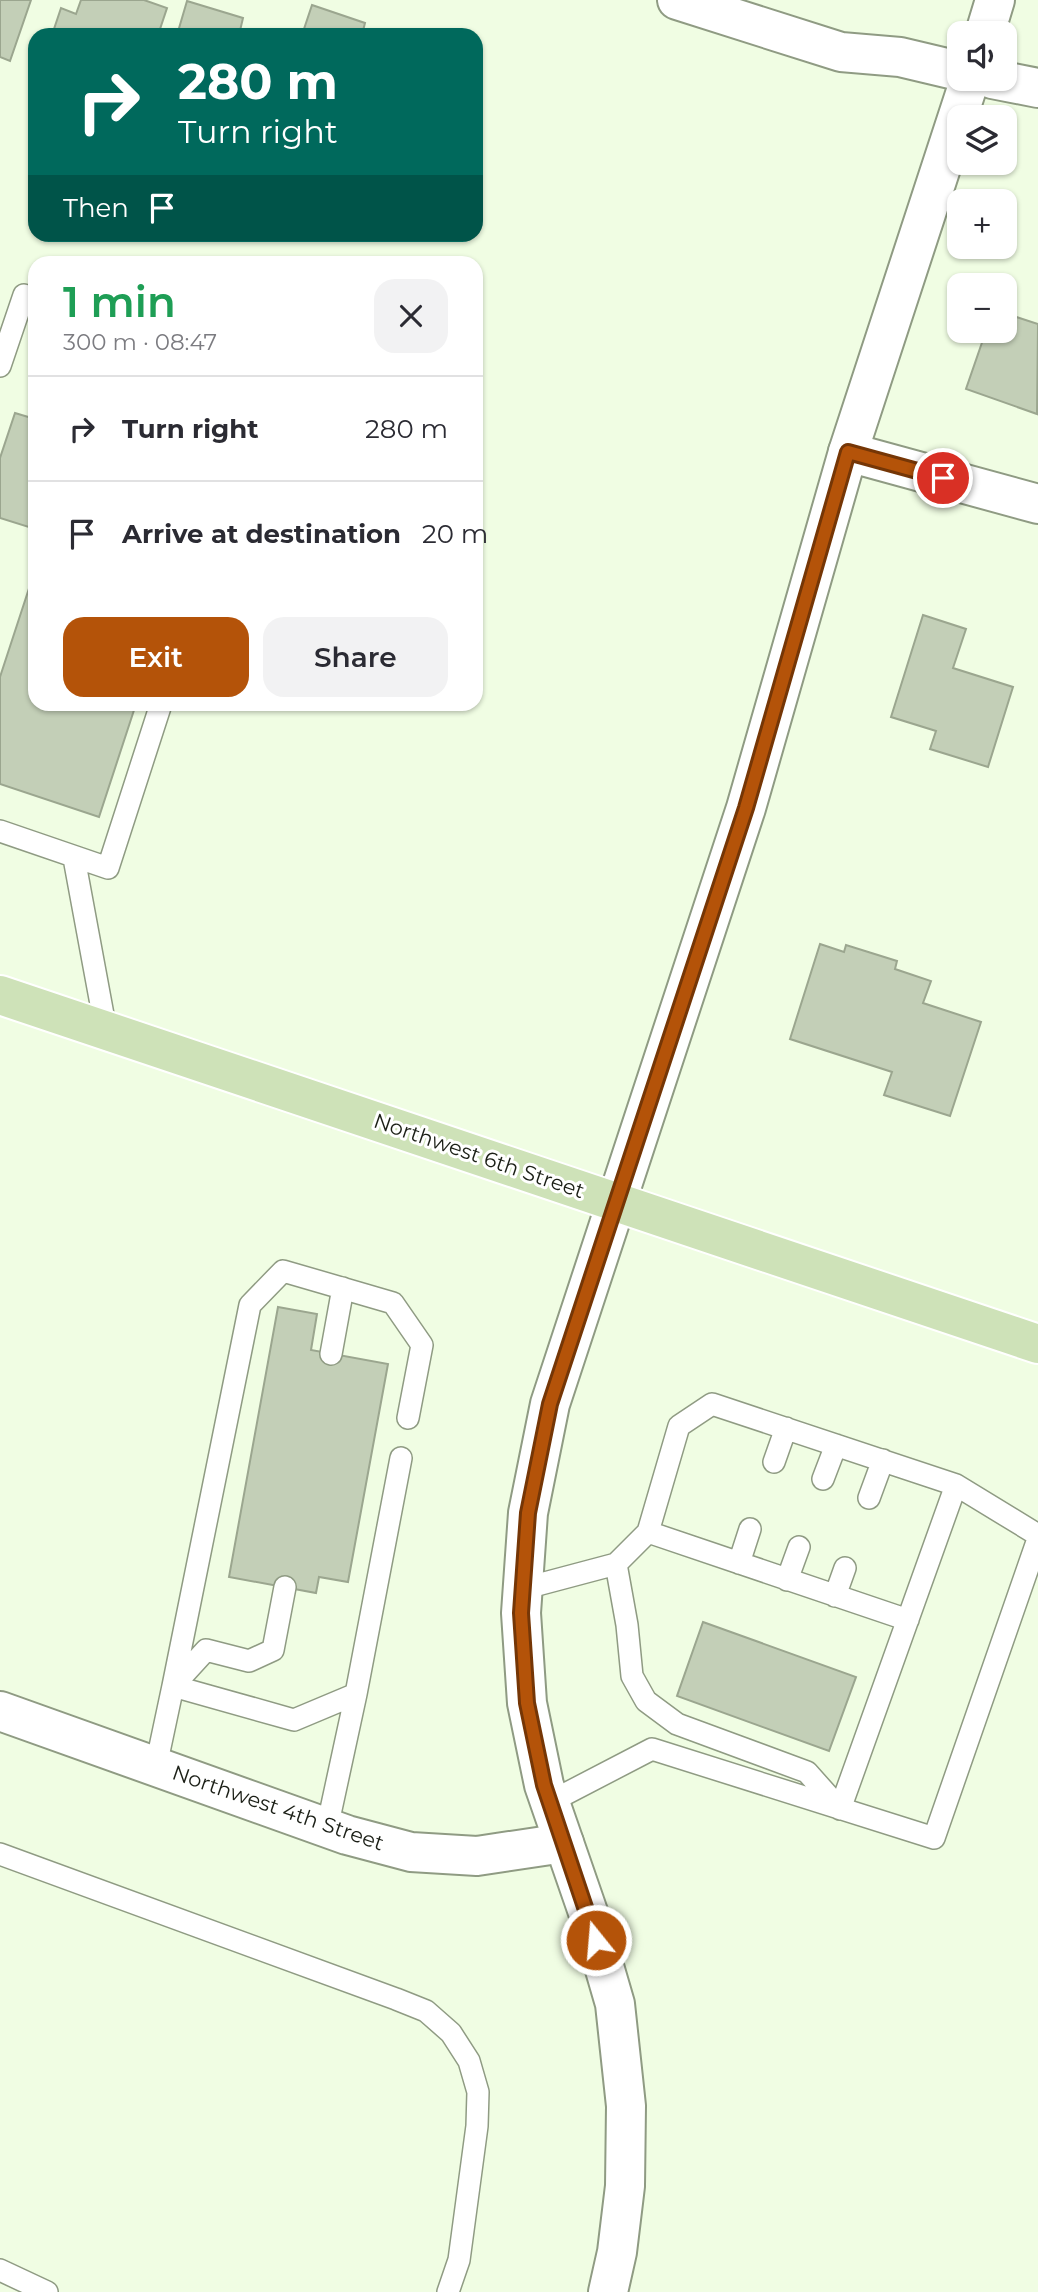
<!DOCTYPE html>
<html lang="en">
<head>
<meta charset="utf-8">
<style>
  :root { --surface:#fff; --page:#f2f2f3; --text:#2b2b33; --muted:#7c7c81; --line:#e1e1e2; --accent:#b45309 }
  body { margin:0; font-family:Montserrat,sans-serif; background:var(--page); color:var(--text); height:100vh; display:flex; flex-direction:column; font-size:26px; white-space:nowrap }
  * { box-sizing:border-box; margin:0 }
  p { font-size:23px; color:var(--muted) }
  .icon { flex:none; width:38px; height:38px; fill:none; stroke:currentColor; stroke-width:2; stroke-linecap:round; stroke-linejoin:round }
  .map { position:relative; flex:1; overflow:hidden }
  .details { position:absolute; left:28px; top:256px; width:455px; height:455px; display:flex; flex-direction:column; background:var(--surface); border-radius:21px; box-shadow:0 2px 5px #0004 }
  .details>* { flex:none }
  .hud { position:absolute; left:28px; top:28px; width:455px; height:214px; border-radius:21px; box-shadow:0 2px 5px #0004; background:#00695c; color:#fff; overflow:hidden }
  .buttons { position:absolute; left:947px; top:21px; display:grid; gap:14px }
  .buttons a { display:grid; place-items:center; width:70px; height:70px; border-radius:14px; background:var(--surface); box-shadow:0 2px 5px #0004; font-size:35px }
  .pin { position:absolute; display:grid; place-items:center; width:60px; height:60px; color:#fff; margin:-30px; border:4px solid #fff; border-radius:50%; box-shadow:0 2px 7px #0007 }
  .me { position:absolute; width:77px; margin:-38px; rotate:343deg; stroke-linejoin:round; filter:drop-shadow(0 0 5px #0008) }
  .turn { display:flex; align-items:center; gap:24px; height:147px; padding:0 35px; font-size:32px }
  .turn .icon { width:91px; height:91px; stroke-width:2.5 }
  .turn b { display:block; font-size:49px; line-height:60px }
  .then { display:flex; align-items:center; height:66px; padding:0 35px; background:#0003; gap:14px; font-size:26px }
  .round { display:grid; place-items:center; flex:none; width:74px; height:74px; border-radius:21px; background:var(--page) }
  .headline { display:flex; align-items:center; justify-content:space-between; height:119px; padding:0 35px }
  h1 { font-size:42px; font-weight:600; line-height:52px; color:#1e9e55 }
  .button { display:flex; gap:14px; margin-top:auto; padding:14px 35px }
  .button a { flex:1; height:80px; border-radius:21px; background:var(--accent); color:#fff; font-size:28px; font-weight:600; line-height:80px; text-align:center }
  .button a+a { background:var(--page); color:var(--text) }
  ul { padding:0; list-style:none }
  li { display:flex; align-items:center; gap:21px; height:105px; padding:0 35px; border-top:2px solid var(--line) }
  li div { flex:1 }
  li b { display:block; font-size:26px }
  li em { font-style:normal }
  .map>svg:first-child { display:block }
  .building { fill:#c3cfb7; stroke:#9ba68f; stroke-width:2 }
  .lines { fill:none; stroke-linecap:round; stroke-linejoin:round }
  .service-casing { stroke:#8f9b83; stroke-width:24 }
  .minor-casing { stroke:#8f9b83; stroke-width:42 }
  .tertiary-casing { stroke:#8f9b83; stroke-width:42 }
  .primary-casing { stroke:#fff; stroke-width:42 }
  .service { stroke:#fff; stroke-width:21 }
  .minor { stroke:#fff; stroke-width:38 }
  .tertiary { stroke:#fff; stroke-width:38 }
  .primary { stroke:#cee2b8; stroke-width:38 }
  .route-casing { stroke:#753606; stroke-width:18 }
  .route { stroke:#b45309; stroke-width:12 }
  .labels { text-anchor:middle; stroke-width:6; stroke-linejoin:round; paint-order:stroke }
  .street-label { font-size:21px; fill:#1b1f16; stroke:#fff }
</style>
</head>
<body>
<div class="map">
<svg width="1038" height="2292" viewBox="0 0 1038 2292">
  <rect width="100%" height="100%" fill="#f0fde3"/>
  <path class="building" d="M0 0H31L10 61 0 57Z
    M81 0H144L167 8 158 35H52L61 8 76 14Z
    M187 1 243 18 239 35H177Z
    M312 5 365 23 362 35H302Z
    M1004 313 1038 324 1037 414 966 389 986 331H1004Z
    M15 413 35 419V529L0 518V458Z
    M35 570V704H136L99 817 0 784V677Z
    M923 615 966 629 953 668 1013 687 988 767 930 749 936 731 891 717Z
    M820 944 844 952 846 945 897 961 895 969 931 981 923 1003 981 1022 950 1116 884 1095 892 1072 790 1039Z
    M278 1307 317 1314 311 1350 388 1364 348 1582 319 1577 316 1593 229 1577Z
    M703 1622 856 1677 829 1751 677 1696Z"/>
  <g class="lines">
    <defs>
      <path id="service" d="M0 366 24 295 35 299
        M0 831 108 868 161 704
        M74 858 106 1031
        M331 1354 343 1288
        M774 1462 786 1428
        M823 1479 836 1445
        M869 1498 883 1460
        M648 1532 908 1620
        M739 1563 750 1529
        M616 1564 627 1625 632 1676 646 1701 677 1724 807 1772 840 1809 956 1485
        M787 1580 799 1547
        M522 1589 616 1564 648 1532 679 1426 712 1404 956 1485 1038 1535
        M835 1596 845 1568
        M174 1685 206 1650 249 1661 273 1650 285 1587
        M173 1686 250 1305 283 1271 393 1303 422 1345 408 1418
        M156 1766 173 1686 294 1720 356 1694 401 1458
        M550 1802 652 1749 934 1838 1038 1539
        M327 1828 356 1694
        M0 1854 396 1999 426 2011 451 2033 469 2061 478 2092 477 2126 459 2260 448 2292
        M0 2270 47 2292"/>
      <path id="minor" d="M677 0 841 52 900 57 959 71
        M992 79 1038 88
        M848 452 1038 504
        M0 1711 347 1835 411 1852 477 1856 564 1843"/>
      <path id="tertiary" d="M985 33 995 0
        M608 2292 617 2252 625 2186 626 2106 615 2004 590 1918 544 1785 527 1703 521 1613 528 1513 550 1404 746 808 848 452 970 79"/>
      <path id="primary" d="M0 995 1038 1344"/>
    </defs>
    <use href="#service" class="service-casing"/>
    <use href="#minor" class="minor-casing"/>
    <use href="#tertiary" class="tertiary-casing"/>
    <use href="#primary" class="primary-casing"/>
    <use href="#service" class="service"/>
    <use href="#minor" class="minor"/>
    <use href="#tertiary" class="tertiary"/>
    <use href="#primary" class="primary"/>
  </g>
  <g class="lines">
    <defs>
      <path id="route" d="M596 1940 544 1785 527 1703 521 1613 528 1513 550 1404 746 808 848 452 943 478"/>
    </defs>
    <use href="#route" class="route-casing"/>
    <use href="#route" class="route"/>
  </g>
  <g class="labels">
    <g class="street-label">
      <text transform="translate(479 1156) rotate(19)" y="7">Northwest 6th Street</text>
      <text transform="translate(278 1808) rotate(19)" y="7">Northwest 4th Street</text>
    </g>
  </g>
</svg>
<div class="buttons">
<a><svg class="icon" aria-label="sound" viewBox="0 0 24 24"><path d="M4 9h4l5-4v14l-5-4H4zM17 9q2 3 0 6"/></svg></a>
<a><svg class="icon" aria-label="layers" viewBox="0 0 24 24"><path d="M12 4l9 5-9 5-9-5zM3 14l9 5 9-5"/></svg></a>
<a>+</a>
<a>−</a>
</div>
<div class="pin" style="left:943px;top:478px;background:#d93025"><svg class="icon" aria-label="arrive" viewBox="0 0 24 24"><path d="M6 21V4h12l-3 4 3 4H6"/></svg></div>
<svg class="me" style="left:596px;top:1940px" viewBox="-20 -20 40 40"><circle r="17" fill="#b45309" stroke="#fff" stroke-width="3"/><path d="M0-11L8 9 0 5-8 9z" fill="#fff"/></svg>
<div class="hud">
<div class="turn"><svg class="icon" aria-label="right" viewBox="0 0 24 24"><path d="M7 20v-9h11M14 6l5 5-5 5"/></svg><div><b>280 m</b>Turn right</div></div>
<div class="then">Then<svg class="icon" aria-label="arrive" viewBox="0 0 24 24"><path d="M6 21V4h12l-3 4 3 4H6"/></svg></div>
</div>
<section class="details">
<div class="headline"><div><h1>1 min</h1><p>300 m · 08:47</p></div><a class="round"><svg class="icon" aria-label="close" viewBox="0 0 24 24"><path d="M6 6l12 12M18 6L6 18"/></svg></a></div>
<ul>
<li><svg class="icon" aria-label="right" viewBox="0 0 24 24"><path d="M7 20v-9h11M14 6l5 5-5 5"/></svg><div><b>Turn right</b></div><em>280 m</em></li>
<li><svg class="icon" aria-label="arrive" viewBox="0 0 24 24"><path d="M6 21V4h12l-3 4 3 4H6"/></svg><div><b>Arrive at destination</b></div><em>20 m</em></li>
</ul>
<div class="button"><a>Exit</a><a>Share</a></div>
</section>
</div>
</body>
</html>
